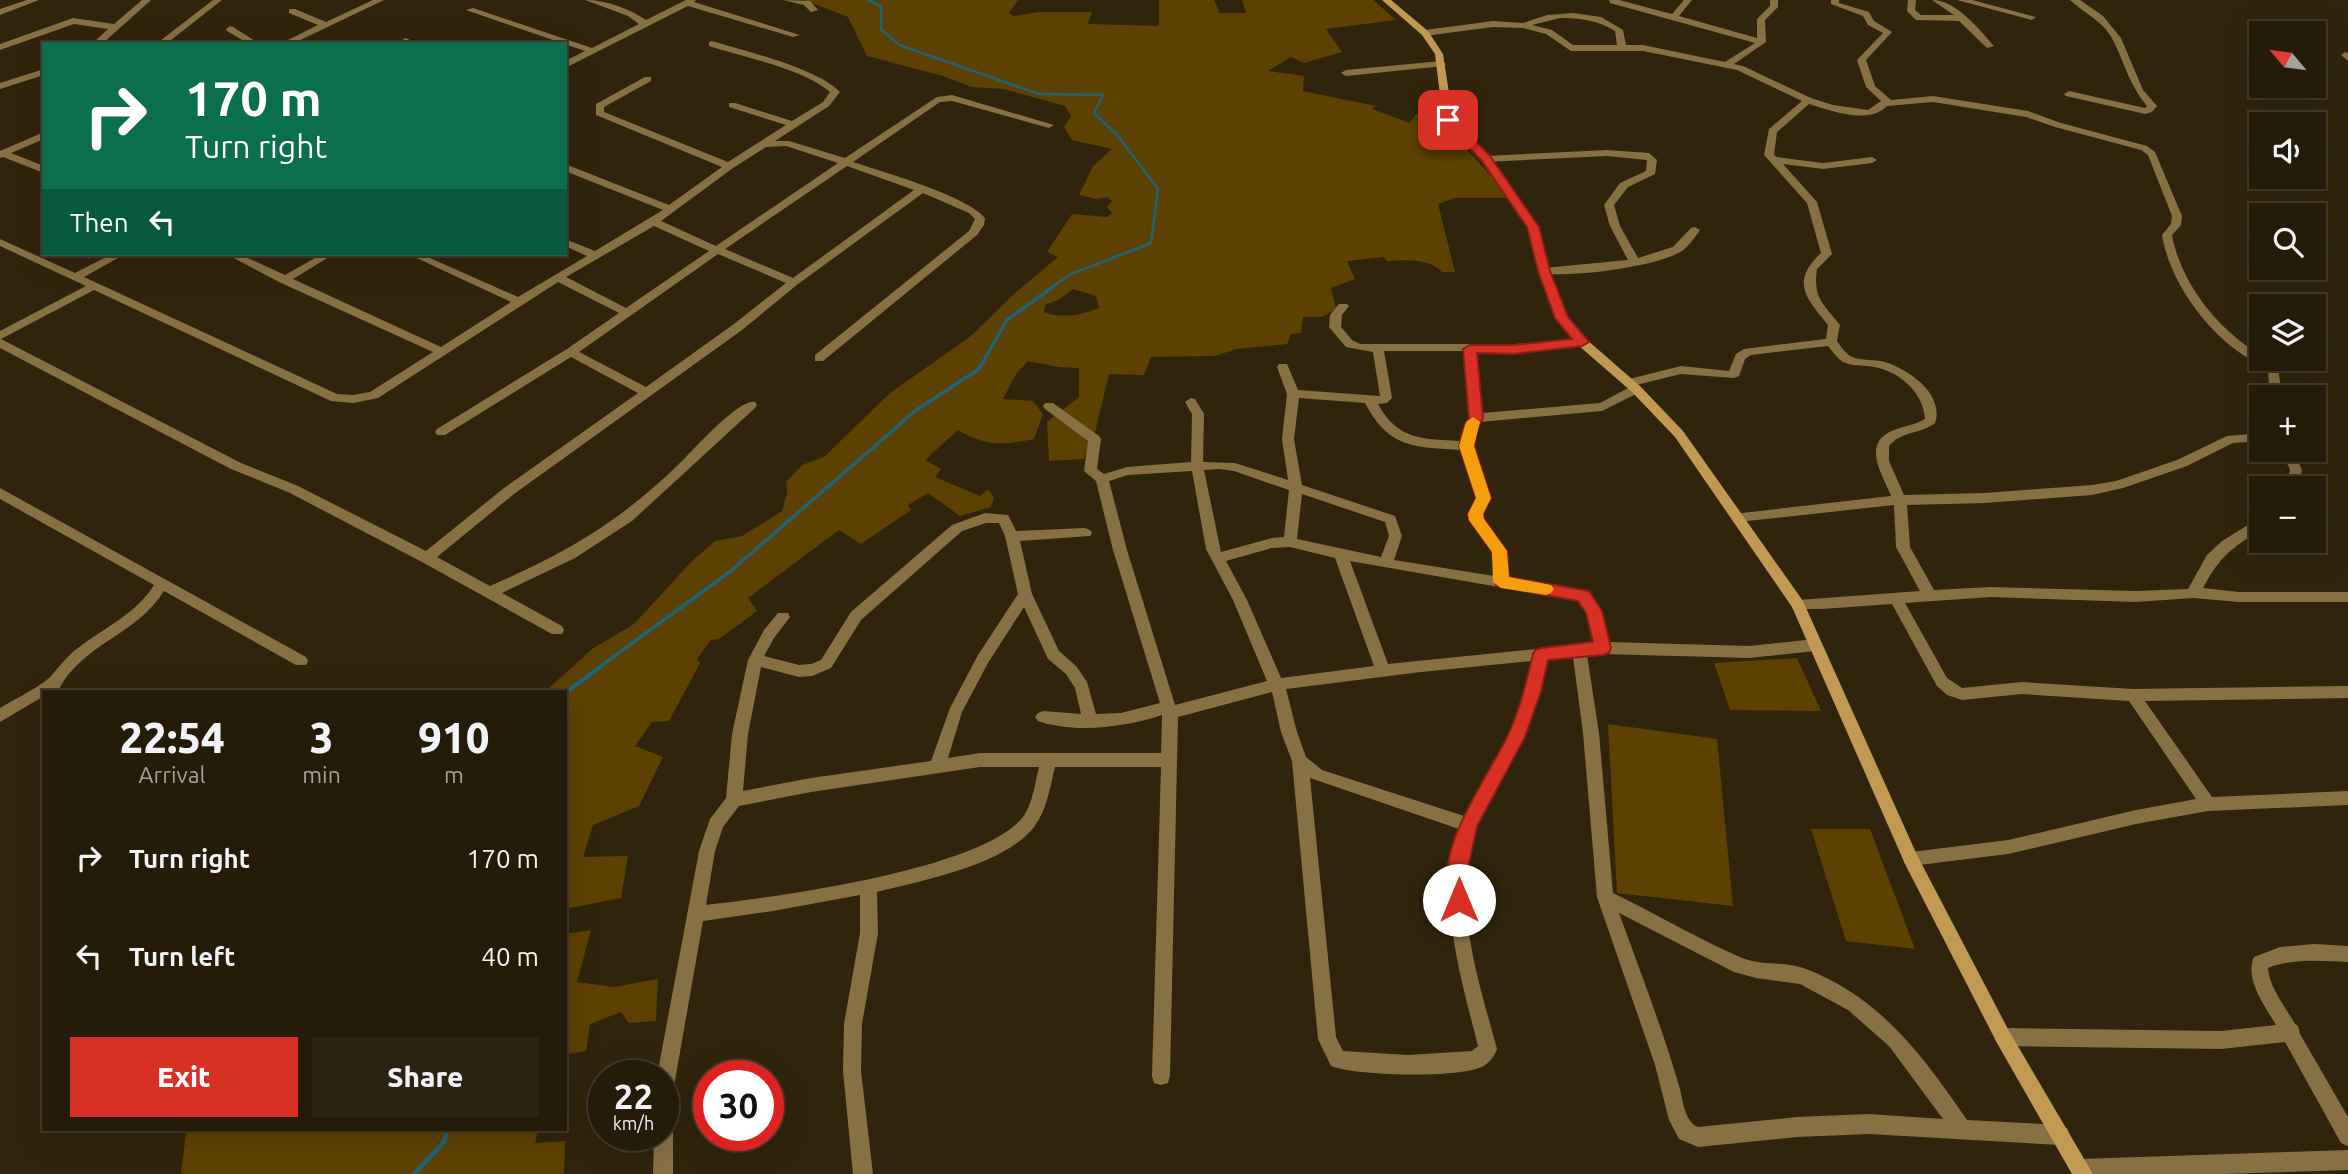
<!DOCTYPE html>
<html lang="en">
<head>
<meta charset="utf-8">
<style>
  :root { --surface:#241b09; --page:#2c2412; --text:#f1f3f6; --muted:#a3a19c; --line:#41392a; --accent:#d93025 }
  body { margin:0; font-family:Ubuntu,sans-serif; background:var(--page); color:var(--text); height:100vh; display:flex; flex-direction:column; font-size:26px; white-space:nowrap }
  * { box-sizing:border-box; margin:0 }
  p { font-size:23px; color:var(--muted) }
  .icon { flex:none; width:38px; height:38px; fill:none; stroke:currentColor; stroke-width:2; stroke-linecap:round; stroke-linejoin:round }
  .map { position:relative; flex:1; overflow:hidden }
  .panel { position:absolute; left:42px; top:690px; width:525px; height:441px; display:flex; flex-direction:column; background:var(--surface); border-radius:0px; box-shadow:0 7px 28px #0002,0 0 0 2px var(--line) }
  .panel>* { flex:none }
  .hud { position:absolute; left:42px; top:42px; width:525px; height:214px; border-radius:0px; box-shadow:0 7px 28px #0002,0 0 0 2px var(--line); background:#0b6e4f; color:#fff; overflow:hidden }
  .needle { width:46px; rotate:299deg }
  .controls { position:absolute; left:2249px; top:21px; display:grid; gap:14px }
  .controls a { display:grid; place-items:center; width:77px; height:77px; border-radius:0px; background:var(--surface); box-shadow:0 7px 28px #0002,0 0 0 2px var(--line); font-size:35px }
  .speed { position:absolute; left:588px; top:1060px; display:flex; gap:14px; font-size:35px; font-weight:700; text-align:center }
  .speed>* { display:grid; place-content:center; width:91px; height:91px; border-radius:50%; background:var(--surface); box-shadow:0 7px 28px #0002,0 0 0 2px var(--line); line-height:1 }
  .speed small { font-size:18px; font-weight:400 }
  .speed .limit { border:10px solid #d22; background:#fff; color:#111 }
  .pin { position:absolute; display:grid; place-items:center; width:60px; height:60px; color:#fff; margin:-30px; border-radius:14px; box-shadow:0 4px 10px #0006 }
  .me { position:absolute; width:77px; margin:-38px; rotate:0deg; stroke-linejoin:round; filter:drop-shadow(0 0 5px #0008) }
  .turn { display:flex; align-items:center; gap:24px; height:147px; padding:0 28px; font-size:32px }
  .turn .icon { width:91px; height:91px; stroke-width:2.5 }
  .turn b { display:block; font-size:49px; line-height:60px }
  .then { display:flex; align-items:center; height:66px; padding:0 28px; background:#0003; gap:14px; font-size:26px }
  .eta { display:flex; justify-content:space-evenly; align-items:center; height:119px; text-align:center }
  .eta b { font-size:42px; font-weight:800; line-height:49px }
  .action { display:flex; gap:14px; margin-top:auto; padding:14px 28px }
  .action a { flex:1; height:80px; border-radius:0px; background:var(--accent); color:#fff; font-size:28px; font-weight:800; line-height:80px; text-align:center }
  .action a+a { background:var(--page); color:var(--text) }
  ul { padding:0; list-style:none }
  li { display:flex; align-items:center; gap:21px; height:98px; padding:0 28px }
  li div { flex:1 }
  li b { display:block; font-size:26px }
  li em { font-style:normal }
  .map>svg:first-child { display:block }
  .green { fill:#5d4102; fill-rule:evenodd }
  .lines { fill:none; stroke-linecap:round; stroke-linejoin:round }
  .stream-far2 { stroke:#226277; stroke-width:2.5 }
  .stream-far1 { stroke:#226277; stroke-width:3.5 }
  .stream { stroke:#226277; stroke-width:4.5 }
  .street { fill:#887045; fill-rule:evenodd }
  .secondary { fill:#c19952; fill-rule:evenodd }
  .route { fill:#d93025; stroke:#8d1f18; stroke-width:2 }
  .slow { fill:#f59e0b }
</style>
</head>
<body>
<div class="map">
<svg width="2348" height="1174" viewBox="0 0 2348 1174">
  <rect width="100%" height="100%" fill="#30240c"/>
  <path class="green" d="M804 0H1018L1009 13 1014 16 1038 12H1092L1088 24 1159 26V0H1214L1220 13H1246L1242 0H1373L1396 20 1326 29 1342 52 1304 63 1291 57 1268 71 1304 76 1303 91 1376 106 1372 109 1410 123 1416 114H1434L1493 178 1506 198H1455L1438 204 1455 272H1442C1429 258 1404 260 1387 261L1384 257 1347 261 1355 279 1331 288 1336 309 1322 317H1303L1301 333 1291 334 1287 344 1237 349 1215 356 1151 357 1144 375 1109 374 1095 432 1084 459 1049 461 1047 422 1079 397V368L1059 367 1028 361 1016 374 1003 399 1033 401 1043 414 1034 439C1002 445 987 447 958 430L925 460 941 469 935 477 980 496 988 489 994 498 991 507 960 516 928 493 908 505 911 510 861 544 839 530 748 598 757 611 719 639 711 640 697 659 700 663 669 721 652 722 635 746 663 757 639 806 593 825 583 857 628 856 621 898 565 909V691H546L592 649 634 624 692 561 715 541 742 536 782 511 787 493 786 482 802 465 824 457 890 393 971 336 1015 293 1058 257 1047 252 1072 214 1107 217 1112 213 1107 207 1112 201 1107 197 1096 199 1079 195 1093 166 1112 149 1072 140 1064 127 1071 116 1065 106 1003 89 972 87 943 76 867 56 848 17ZM1073 289 1096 296 1099 308C1082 315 1061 319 1044 312L1045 305 1060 299Z
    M1797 658 1821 711 1730 710 1714 663Z
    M1608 724 1717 739 1733 906 1617 893Z
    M1811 829H1870L1915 949 1846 941Z
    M591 930 577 982 614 987 658 979 656 1021 629 1023 621 1012 590 1024 586 1051 565 1055V934Z
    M183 1129H538L535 1143 565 1141 564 1174H181L186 1132Z"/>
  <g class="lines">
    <path class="stream-far2" d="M868 0 881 6V29L899 45 1039 94 1103 95 1094 113 1118 136 1158 189 1151 243 1071 274 1051 288"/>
    <path class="stream-far1" d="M597 669 732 570 915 411 979 369 1007 320 1054 286"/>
    <path class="stream" d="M565 693 600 667
      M414 1174 444 1142 448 1129"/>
    <path class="street" d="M27 0H39L0 15V9Z
      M142 0H151L102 44H92L108 29 74 24 0 50V44L73 18 114 24Z
      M213 0H222L166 44H156Z
      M373 0H384L292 44H280L318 25 289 13V9H295L326 22Z
      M585 0C606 0 628 8 646 20L686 0H696L694 2 800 35 793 37 688 6 565 68V61L585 51 466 10 473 8 592 48 639 24 628 16Z
      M783 0 810 1 818 10 811 12 804 5Z
      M1609 0H1619L1672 14 1684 0H1692L1679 16 1757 38V19L1770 6V0H1778V7L1765 20 1766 42 1734 64 1743 66 1811 98 1833 105 1868 110 1881 101 1866 87 1857 60 1883 33 1868 25 1863 16 1831 4V0H1839V3L1869 12 1874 21 1892 32 1866 60 1875 86 1891 100 1933 96 2028 111 2061 123 2147 146 2155 152 2182 216 2181 225 2172 235C2181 284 2219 331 2261 355V359H2267L2278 367 2282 397H2270L2268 371C2258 363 2246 358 2236 350 2201 324 2169 278 2162 235L2171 224 2172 216 2148 155 2141 150 2055 127 2026 117 1933 102 1887 106C1868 125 1832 111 1809 104L1777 132 1774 155 1777 157 1823 163 1872 157 1877 160 1872 163 1823 169 1783 164 1817 202 1832 254 1817 269C1813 299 1823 303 1840 325L1837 341C1841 347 1846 354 1852 357 1862 361 1874 359 1885 362 1908 369 1945 394 1935 423 1921 434 1901 431 1889 446V461L1904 495 1985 493 2092 485 2116 481 2177 460 2227 436 2261 433V441L2233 443 2187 466 2123 488 2092 495 1985 503 1907 505 1910 547 1934 590 1991 587 2136 591 2188 589 2207 555 2222 541 2261 517V529C2230 550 2221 555 2203 588L2239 592H2348V602H2239L2193 598 2136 602 1991 597 1905 603 1947 678 1962 688 2022 682 2133 689 2348 686V698L2145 701 2212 797 2348 791V805L2208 811 2136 824 2008 854 1911 866 1905 864 1903 859 1905 854 1911 852 2008 840 2136 810 2196 799 2129 701 2022 694 1962 700 1947 695 1937 686 1892 604 1822 609H1793L1791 605 1793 601 1798 600 1920 591 1896 547 1894 505 1738 522 1733 520 1731 517 1733 514 1891 496C1883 475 1860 443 1894 430 1904 426 1915 425 1925 419 1923 392 1901 373 1875 367 1865 365 1853 367 1843 362 1837 358 1833 352 1828 346L1751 355 1745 359 1739 376 1734 378 1681 374 1636 385 1642 389 1640 392 1602 411 1480 422C1467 446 1482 473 1491 498L1483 514 1484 519 1506 551 1508 578 1588 592 1601 611 1609 642 1749 646 1815 639 1820 641 1822 645 1820 649 1815 651 1749 658 1603 654 1587 655 1599 733 1613 893C1656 914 1698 939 1742 958 1762 966 1785 961 1806 969 1880 997 1924 1057 1967 1120L2060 1125 2067 1128 2070 1135 2067 1142 2060 1145 1869 1134 1797 1137 1698 1147 1679 1139 1669 1120 1655 1065 1597 897 1583 733 1573 657 1547 659C1539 694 1530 728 1513 760 1502 782 1485 801 1476 825 1450 897 1478 978 1497 1049 1494 1057 1488 1065 1479 1068 1453 1078 1357 1076 1331 1066L1318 1039 1292 761 1281 732 1272 692 1178 717 1170 1076 1168 1083 1161 1085 1154 1083 1152 1076 1161 767H1055C1050 787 1047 810 1034 827 1005 865 921 881 877 892L878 933 862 1024 861 1071 873 1174H853L843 1071 844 1024 860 933V895L773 911 703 921 673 1092V1174H653L654 1136H663V1076H657L699 851 710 819 726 798 732 734 748 660 764 630 778 613H788L790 617 774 638 764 656 799 665 811 664 821 660 851 612 952 525 985 513 1008 515 1016 531 1085 528 1090 530 1092 533 1090 536 1020 541 1032 594 1059 651 1076 666 1087 682 1096 714 1121 713 1160 703 1113 550 1096 481 1084 471 1088 441 1045 409 1043 406 1045 403H1053L1099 436 1101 439 1097 469 1104 474 1127 467 1191 462 1192 414 1185 402 1191 398 1195 399 1204 414 1203 462 1235 463 1288 480 1282 439 1287 394 1277 367 1279 364H1287L1298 390 1380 396 1373 352 1346 347 1329 327 1330 315 1339 304H1347L1349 306 1342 315 1341 327 1352 340 1360 344H1514L1586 339V345L1536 350 1476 351 1482 413 1600 403 1632 386H1625L1623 383 1625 380 1681 366 1729 371 1736 354 1744 349 1826 339 1828 325C1806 298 1790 282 1821 253L1807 203 1764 155 1769 129 1802 101 1737 70 1643 51H1571L1546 34 1523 28 1493 27 1425 36 1421 33 1425 30 1493 21 1523 23 1547 15 1573 13 1601 17 1623 30 1626 45H1643L1725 62 1755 43 1610 3ZM1560 18C1580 18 1597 20 1615 31L1617 45H1573L1552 30 1532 25ZM1384 351H1464L1470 418 1464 429 1462 441C1424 439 1398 441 1378 404L1387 403 1392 398ZM1299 398 1365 403C1389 449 1415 447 1462 450L1477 498 1469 514 1470 520 1492 552 1494 576 1394 560 1402 536 1395 516 1302 485 1294 439ZM1219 469 1234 471 1289 490 1284 537 1272 538 1221 552 1204 470ZM1192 471 1206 549 1233 600 1267 681 1175 705 1127 550 1109 481 1128 475ZM1302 494 1385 522 1389 536 1381 557 1297 539ZM986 523H999L1005 536 1018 594 978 655 950 708 931 761 811 778 743 791 748 734 761 667 799 677 812 676 831 668 861 620 962 531ZM1290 547 1335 558 1374 666 1281 678 1247 600 1226 561 1272 548ZM1350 561 1579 601 1587 612 1595 643 1388 664ZM1024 607 1048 659 1066 674 1075 688 1081 714 1043 711 1038 713 1035 717 1038 721C1075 734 1126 727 1162 715L1161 753H980L948 758 962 712 988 663ZM1532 661 1520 706 1507 742 1464 816 1322 770 1306 757 1297 732 1286 689 1421 672ZM980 767H1039C1035 783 1033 803 1023 817 981 870 775 897 706 905L715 851 723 827 739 806 811 792ZM1310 778 1459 829C1437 902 1460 975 1478 1046L1472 1051 1408 1055 1343 1051 1336 1037ZM1619 913 1734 972 1756 978 1800 984 1848 1010 1889 1046 1943 1119 1869 1114 1797 1117 1698 1127C1685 1122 1683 1102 1680 1089 1663 1030 1640 971 1619 913Z
      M1908 0H1916L1915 10 1921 15H1954L1932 0C1956 0 1979 29 1994 46L1987 48 1959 21 1916 20 1907 11Z
      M1957 0H1972L2036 17 2032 20Z
      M2070 0H2080L2103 16 2121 38 2143 90 2157 106 2152 112 2145 114 2066 96 2064 94 2069 91 2145 108 2147 106C2130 86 2125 65 2114 42 2105 22 2085 14 2070 0Z
      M230 26 233 27 260 44H249L227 31 226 29Z
      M406 38 417 44 403 43V39Z
      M712 41C745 51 817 68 840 92L829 106 775 141H789L845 158 937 97 952 95 1054 125 1049 128 952 101 940 102 853 162C884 172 967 196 985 218L984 225 977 235 823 361H815V355L969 231 975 219 969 213 923 193 798 284 742 330 514 494 437 557 490 586C570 551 623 520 686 457 698 445 739 399 755 402L757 405 755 408 632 521 575 558 502 593 562 626 564 630 562 634H552L422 562 288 492 231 469 0 348V331L86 286 0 246V239L75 273 112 254H125L84 277 337 394 353 395 370 392 433 352 279 282 226 254H239L285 275 322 254H334L293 279 441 347 511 302 408 254H421L518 297 587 256 565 246V239L595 251 663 210 565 171V164L669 205 722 167 596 115V104L645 77H651V81L604 107V112L728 162 786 125 729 107V103H735L792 121 823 102 830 92C804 69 743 57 709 46V42ZM786 146 838 163 716 246 661 221 733 168 766 147ZM847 166 914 190 793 278 725 249ZM654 226 709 251 626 308 566 277ZM718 254 786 283 734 324 646 387 579 352ZM558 282 619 313 567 349 437 429 435 432 437 435H445L571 357 638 393 504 488 426 551 298 486 241 463 1 339 94 290 331 401 353 403 378 398Z
      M2345 52 2348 53V61L2341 55Z
      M1441 61 1446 64 1444 66 1346 76 1341 73 1346 70Z
      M44 69V75L0 89V83Z
      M44 132V139L11 153 44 166V173L3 157 0 158V151Z
      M1607 150 1649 153 1657 160 1655 174 1628 187 1614 205 1620 226 1638 258 1673 247 1691 228 1695 227 1700 230C1695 237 1689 246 1682 251 1657 267 1570 278 1540 273L1539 271 1544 268 1628 260 1610 226 1604 205 1620 183 1646 171 1647 160 1607 156 1486 162 1481 159 1486 156Z
      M2281 450H2293L2302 470 2298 488H2285L2290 470Z
      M0 488 306 657 308 661 306 665H296L164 591C136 636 81 644 58 691H44V696L0 722V708C13 700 42 686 51 676 60 666 67 656 78 648 105 627 135 615 154 585L0 499Z
      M2314 944 2348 946V962C2322 961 2293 958 2268 968 2269 987 2286 1008 2295 1024L2298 1026 2300 1034 2348 1117V1146L2341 1143 2285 1042 2221 1049 2003 1046 1997 1043 1994 1037 1997 1031 2003 1028 2221 1031 2276 1025C2265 1006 2244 979 2254 957L2280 947Z
      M2348 1150V1170L2222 1174H2072L2070 1169 2073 1162 2080 1159Z"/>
    <path class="secondary" d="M1382 0H1391L1428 31 1443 54 1453 119 1490 157 1538 227 1549 271 1567 317 1586 339 1640 386 1683 431 1803 601 1917 855 2009 1031 2093 1174H2072L1997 1043 1905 864 1792 607 1675 437 1632 392 1578 345 1558 320 1539 271 1528 227 1482 161 1443 120 1435 54 1422 35Z"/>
  </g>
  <path class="route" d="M1444 117H1452L1490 156 1539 227 1550 271 1568 317 1589 342 1582 346 1514 354 1477 353 1483 418 1477 429 1474 446 1491 498 1483 514 1484 519 1507 551 1509 577 1589 591 1602 611 1611 648 1609 653 1603 655 1548 660 1541 691 1525 737 1477 826 1467 873 1469 900 1466 906 1459 909 1452 906C1429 854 1486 781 1507 737 1520 711 1526 682 1533 654L1535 650 1541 648 1593 642 1586 613 1578 601 1496 586 1492 552 1469 520 1468 514 1476 498 1459 446 1463 429 1469 418 1463 349 1470 345H1514L1572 339 1555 318 1538 271 1527 227 1482 161 1444 122Z"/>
  <path class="slow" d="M1473 417 1480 422 1474 446 1491 498 1483 514 1484 519 1507 551 1509 577 1551 585 1554 589 1551 593 1546 595 1501 588 1493 582 1492 552 1469 520 1468 514 1476 498 1459 446 1466 422Z"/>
</svg>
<div class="controls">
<a><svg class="needle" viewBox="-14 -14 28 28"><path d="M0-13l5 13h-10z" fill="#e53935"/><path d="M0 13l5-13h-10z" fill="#a3a19c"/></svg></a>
<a><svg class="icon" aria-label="sound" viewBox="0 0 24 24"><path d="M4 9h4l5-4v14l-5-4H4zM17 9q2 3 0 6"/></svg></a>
<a><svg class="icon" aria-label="search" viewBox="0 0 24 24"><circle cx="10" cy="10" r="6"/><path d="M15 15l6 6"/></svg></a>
<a><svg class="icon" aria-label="layers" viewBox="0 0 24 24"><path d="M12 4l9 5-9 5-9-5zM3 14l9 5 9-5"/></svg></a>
<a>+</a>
<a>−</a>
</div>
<div class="speed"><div>22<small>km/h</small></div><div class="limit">30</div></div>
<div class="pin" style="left:1448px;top:120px;background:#d93025"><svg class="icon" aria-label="arrive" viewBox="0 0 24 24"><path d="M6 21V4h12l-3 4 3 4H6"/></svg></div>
<svg class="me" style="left:1459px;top:900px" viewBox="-20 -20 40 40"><circle r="19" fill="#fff"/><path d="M0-13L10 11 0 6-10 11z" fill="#d93025"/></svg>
<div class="hud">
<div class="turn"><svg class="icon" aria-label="right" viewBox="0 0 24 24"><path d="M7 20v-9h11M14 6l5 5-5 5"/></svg><div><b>170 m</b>Turn right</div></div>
<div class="then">Then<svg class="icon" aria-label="left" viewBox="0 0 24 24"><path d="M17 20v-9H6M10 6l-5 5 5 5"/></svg></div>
</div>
<section class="panel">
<div class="eta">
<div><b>22:54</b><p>Arrival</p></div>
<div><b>3</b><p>min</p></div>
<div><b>910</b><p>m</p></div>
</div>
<ul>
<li><svg class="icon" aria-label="right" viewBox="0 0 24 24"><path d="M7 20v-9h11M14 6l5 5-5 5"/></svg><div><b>Turn right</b></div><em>170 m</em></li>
<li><svg class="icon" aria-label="left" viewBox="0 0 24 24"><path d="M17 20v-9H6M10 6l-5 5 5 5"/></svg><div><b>Turn left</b></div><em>40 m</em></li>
</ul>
<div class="action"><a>Exit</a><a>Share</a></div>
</section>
</div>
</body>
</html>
